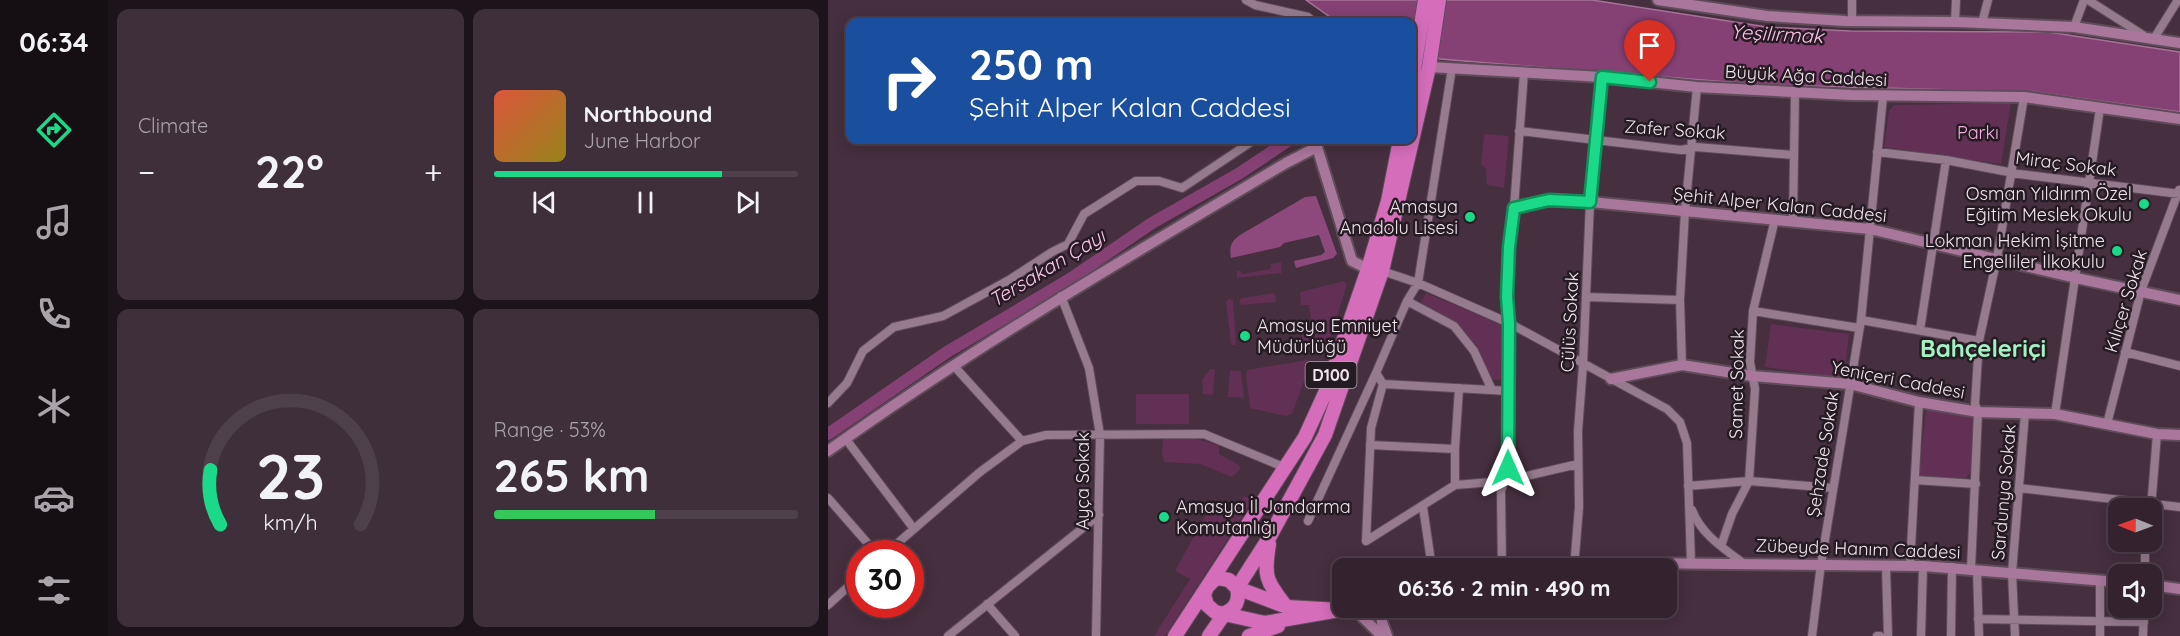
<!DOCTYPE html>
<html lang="en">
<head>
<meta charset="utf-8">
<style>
  :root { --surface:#34232f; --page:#3f2f3b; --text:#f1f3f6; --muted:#a9a4aa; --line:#4e404b; --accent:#1ad988 }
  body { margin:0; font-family:Quicksand,sans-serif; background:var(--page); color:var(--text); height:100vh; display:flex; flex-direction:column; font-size:22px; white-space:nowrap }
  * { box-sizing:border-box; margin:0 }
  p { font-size:20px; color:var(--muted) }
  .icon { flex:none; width:33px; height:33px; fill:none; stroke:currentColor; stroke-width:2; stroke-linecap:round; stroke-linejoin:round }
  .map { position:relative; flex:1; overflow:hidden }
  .side { display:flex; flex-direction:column; gap:9px; padding:9px; background:#1d131a; width:720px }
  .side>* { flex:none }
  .top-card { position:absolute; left:18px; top:18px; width:570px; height:126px; border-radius:12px; box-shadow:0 3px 15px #0003,0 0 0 2px var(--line); background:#1a4fa0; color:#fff; overflow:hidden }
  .needle { width:39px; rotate:271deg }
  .buttons { position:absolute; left:1280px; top:498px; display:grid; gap:12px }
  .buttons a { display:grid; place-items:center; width:54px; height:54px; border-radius:12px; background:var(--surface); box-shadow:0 3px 15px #0003,0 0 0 2px var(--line); font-size:30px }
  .speed { position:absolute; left:18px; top:540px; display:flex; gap:12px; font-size:30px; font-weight:700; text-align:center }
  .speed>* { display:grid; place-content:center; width:78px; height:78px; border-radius:50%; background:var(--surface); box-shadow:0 3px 15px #0003,0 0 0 2px var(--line); line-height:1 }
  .speed .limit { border:9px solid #d22; background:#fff; color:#111 }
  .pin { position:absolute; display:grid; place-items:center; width:51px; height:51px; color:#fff; margin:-62px -26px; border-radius:50% 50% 50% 0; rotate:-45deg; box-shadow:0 0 6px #0007 }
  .pin .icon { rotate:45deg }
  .me { position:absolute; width:66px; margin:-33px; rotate:0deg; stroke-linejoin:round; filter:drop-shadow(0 0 4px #0008) }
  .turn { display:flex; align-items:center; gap:21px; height:126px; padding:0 24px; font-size:27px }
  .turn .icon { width:78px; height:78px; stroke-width:2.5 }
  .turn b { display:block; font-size:42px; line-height:51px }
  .big { font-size:45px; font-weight:700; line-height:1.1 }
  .side .tile { flex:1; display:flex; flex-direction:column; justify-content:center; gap:9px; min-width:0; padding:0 21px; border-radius:12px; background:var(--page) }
  .side .dial { align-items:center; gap:0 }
  .dial svg { height:156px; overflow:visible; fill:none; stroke:var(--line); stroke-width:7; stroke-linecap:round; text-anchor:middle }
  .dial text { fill:var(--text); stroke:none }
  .song { display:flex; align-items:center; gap:18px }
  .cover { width:72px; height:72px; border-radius:9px; background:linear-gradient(135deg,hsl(10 70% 55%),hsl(50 70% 35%)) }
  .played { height:6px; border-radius:3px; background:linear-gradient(90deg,var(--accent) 75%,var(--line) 75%) }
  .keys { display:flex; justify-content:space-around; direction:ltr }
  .heat { display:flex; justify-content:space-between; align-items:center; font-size:33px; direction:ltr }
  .charge { height:9px; border-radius:4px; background:linear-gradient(90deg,#34c759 53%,var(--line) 0) }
  .side .tiles { flex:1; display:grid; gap:9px; grid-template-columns:repeat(2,1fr) }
  .trip { position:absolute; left:504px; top:558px; width:345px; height:60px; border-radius:12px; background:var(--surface); box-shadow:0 3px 15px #0003,0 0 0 2px var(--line); font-weight:700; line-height:60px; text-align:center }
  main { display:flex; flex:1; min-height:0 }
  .tabs { display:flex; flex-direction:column; width:108px; justify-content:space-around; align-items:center; background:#150e13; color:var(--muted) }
  .tabs .icon { width:42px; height:42px }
  .tabs .active { color:var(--accent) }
  .tabs b { font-size:27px; color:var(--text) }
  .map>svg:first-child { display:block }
  .green { fill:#622f55 }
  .forest { fill:#8d497c }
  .water { fill:#854174; stroke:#a67298; stroke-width:1.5 }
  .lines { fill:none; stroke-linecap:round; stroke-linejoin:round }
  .river { stroke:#854174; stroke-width:12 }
  .street-casing { stroke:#5f4c5a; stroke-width:10 }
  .secondary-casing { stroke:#5f4c5a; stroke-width:14 }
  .highway-casing { stroke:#5f4c5a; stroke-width:16 }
  .street { stroke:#967b8e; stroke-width:8 }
  .secondary { stroke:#a9779c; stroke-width:10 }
  .highway { stroke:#d56dbb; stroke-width:14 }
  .route-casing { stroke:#118d58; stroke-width:15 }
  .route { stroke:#1ad988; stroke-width:10 }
  .poi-dot { fill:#1ad988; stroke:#251b22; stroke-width:2 }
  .labels { text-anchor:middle; stroke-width:5; stroke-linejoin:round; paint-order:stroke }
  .shield { fill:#251b22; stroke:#b4a7b0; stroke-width:1.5 }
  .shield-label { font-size:16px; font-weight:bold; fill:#f2e3ed }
  .street-label { font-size:18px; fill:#f2e3ed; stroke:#251b22 }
  .park-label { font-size:18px; fill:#faace5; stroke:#251b22 }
  .poi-label { font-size:18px; fill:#f2e3ed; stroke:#251b22; text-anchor:end }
  .water-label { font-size:20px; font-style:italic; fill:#ffc3ed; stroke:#251b22 }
  .district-label { font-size:24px; font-weight:bold; fill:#a4f2c3; stroke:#251b22 }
</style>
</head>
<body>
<main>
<nav class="tabs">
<b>06:34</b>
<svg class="icon active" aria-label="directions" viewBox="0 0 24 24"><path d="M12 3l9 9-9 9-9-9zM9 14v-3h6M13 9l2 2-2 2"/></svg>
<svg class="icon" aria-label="music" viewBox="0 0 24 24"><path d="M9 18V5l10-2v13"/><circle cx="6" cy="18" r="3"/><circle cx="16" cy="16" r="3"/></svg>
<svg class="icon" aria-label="phone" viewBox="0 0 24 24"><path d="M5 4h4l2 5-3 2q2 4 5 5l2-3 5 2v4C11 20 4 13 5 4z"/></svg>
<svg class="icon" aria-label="climate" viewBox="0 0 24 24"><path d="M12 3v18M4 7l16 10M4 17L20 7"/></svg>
<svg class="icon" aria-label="car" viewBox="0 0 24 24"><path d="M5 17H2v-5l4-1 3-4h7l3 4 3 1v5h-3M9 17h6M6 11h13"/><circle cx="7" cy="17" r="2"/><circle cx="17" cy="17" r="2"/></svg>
<svg class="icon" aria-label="filters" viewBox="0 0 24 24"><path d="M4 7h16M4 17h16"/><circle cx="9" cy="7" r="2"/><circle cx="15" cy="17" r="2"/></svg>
</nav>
<section class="side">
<div class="tiles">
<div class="tile"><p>Climate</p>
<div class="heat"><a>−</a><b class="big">22°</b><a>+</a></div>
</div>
<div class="tile">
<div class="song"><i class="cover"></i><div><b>Northbound</b><p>June Harbor</p></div></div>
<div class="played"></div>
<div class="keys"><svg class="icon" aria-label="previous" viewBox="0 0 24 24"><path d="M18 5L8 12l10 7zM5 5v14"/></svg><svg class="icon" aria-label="pause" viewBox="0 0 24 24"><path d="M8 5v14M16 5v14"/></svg><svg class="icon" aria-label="next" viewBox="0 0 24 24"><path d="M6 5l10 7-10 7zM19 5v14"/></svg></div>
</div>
<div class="tile dial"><svg viewBox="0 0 100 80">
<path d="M14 69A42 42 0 1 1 86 69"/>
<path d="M14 69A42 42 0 0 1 9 41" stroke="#1ad988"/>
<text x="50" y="56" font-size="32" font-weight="700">23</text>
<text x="50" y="72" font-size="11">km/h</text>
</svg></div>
<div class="tile"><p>Range · 53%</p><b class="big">265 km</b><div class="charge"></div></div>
</div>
</section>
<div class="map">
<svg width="1352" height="636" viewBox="0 0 1352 636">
  <rect width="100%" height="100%" fill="#462f3f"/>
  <path class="green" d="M1183 103 1173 164 1056 147 1061 111 1066 105Z
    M656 134 681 136 676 188 659 185 658 169 653 164Z
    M453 262 454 273 409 278V271H413L414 274 442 269 443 264Z
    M516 281 519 285 498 350H478L475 347 473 329 484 327 481 305H473L472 292Z
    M447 293 448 302 414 305 411 302 413 298Z
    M598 293 676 326 675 376 672 380 662 379 650 349 632 326 593 302Z
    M402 298 405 301 408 343 407 345H403L398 302Z
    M943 324 1021 334 1016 378 937 367Z
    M479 360 483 362 464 414 458 416 422 408 418 376 419 370Z
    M382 369H387L385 395 375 394 374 380Z
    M402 370 413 371 416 398 400 397Z
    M308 394H361V424H308Z
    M1098 409 1141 414 1146 419 1143 472 1137 478H1097L1091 474Z
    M358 438 377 441 391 446V454L411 465 412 469 404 477 372 464 336 462 334 453 335 439Z
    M416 496 425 500 337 636H326L362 579 347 571 383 505 405 513Z"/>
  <path class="forest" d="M488 196 509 254 505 258 468 268 466 261 493 255 497 252 491 235 456 243 452 247 403 258C401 246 403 242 412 235L477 197Z"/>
  <path class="water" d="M478 0H764L939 27 1022 31 1220 32 1352 52V112L1205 92 937 85 612 59 584 50V22H517L505 19Z"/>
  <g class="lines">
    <path class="river" d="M0 434 119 352 242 279 324 223 412 173 461 140"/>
    <g class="street-casing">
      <path id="street" d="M418 0 427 5 480 17 486 22
        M1024 0V20
        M1260 0 1315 35
        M1127 22 1128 0
        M1154 23 1160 0
        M1246 27 1256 0
        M1325 40 1350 0
        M691 131 853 150 868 147 965 155
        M1049 152 1118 160 1191 174 1352 194
        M965 221 967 92
        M554 271 590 283 681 323 839 409 852 422 859 443 863 563
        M233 296 261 368 272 435 268 636
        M758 297 852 300
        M579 301 626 326 646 351 664 390
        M925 311 1031 328
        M1033 320 1151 341
        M1092 330 1118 160
        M1297 352 1352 366
        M854 365 852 300 857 211 869 87
        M126 366 194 441
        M555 384 681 391
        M0 403 19 383 35 351 66 327 115 316 181 280 224 252 240 244 256 214 308 181H331L354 188 426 140
        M1227 414 1272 108
        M1279 424 1313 291 1351 190
        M17 438 86 529
        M542 445 627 449
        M1087 480 1148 484
        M627 485V449L631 388
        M860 486 921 481 1005 488
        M1191 488 1352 507
        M0 498 49 554
        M595 507 604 568
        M1320 508 1324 496 1329 434
        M864 510C873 534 895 548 915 563
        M480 521 548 373
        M538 541 543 428 555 384 548 373 579 301 590 283 624 68
        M538 541 627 485 677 481 750 464
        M893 546 904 514 921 481 927 389 922 362 925 311 947 219
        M57 554 152 472 194 441 218 435 376 434 458 468
        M1058 566 1060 636
        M1082 566 1091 402
        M674 568 673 491 680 468 681 323 679 297 681 247 686 208 696 72
        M746 568 751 507 750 431 755 365 762 202 774 77
        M1143 569 1150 412 1147 404 1151 341 1169 258 1196 97
        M1149 570 1151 636
        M1317 574V542
        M159 604 187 636
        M0 605 32 576
        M1150 619 1316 622
        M120 636 271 515
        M984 636 993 564 1033 320 1055 97
        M1049 636H1052
        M1093 636 1095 566
        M1123 636 1124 567
        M1187 636 1184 573 1197 413
        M1272 636V580
        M1315 636 1316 608"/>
    </g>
    <g class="secondary-casing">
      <path id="secondary" d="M830 0 939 16 1017 21 1129 22 1246 27 1352 43
        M601 67 774 77 869 87 1023 95 1196 97 1352 119
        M686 208 721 200 762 202 1042 229 1248 278 1352 300
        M783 379 854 365 924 376 1022 384 1091 402 1150 412 1227 414 1329 434 1352 435
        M0 451C147 346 303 255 458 163L489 147 524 261 540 269
        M769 568 806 563 1095 566 1290 582
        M1323 585 1352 589
        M525 608 554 636
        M552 608 554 622 559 636"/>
    </g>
    <g class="highway-casing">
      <path id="highway" d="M584 82 597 0
        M441 544C436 575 437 580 457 605
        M390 578 401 580 409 588 459 607 511 610 437 623 387 612 379 605 376 595 379 587 385 581Z
        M409 588 441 538 497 435 554 271 601 67 611 0
        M397 613C408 609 412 600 409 588
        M347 636 477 437 498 391 540 269 560 201 572 140
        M381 636 397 613
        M421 636 450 626"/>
    </g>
    <use href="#street" class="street"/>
    <use href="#secondary" class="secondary"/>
    <use href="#highway" class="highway"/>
  </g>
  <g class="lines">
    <g class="route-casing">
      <path id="route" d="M680 468 681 323 679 297 681 247 686 208 721 200 762 202 774 77 822 82"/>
    </g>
    <use href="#route" class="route"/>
  </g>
  <g class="poi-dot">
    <circle cx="1316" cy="204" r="6"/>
    <circle cx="642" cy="217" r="6"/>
    <circle cx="1289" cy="251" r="6"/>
    <circle cx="417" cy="336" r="6"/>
    <circle cx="336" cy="517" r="6"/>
  </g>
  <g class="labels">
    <rect class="shield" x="477.5" y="362" width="51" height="26" rx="4.5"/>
    <g class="shield-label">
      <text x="503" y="381">D100</text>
    </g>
    <g class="street-label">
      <text transform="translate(978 76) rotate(3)" y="6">Büyük Ağa Caddesi</text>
      <text transform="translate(847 130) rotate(4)" y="6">Zafer Sokak</text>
      <text transform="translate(1238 164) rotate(7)" y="6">Miraç Sokak</text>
      <text transform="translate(952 205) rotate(6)" y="6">Şehit Alper Kalan Caddesi</text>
      <text transform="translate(1298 301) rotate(-73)" y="6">Kılıçer Sokak</text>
      <text transform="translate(742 322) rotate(-87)" y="6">Cülüs Sokak</text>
      <text transform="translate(1070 380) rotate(11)" y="6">Yeniçeri Caddesi</text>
      <text transform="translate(909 384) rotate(-89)" y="6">Samet Sokak</text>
      <text transform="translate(995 454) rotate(-81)" y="6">Şehzade Sokak</text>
      <text transform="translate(255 481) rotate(-90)" y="6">Ayça Sokak</text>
      <text transform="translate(1176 492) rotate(-85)" y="6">Sardunya Sokak</text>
      <text transform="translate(1030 549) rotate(2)" y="6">Zübeyde Hanım Caddesi</text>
    </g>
    <g class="park-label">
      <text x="1150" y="139">Parkı</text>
    </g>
    <g class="poi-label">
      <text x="1304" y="200">Osman Yıldırım Özel<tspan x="1304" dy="21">Eğitim Meslek Okulu</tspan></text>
      <text x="630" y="213">Amasya<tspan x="630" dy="21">Anadolu Lisesi</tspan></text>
      <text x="1277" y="247">Lokman Hekim İşitme<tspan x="1277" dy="21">Engelliler İlkokulu</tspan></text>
      <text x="429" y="332" text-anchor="start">Amasya Emniyet<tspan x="429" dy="21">Müdürlüğü</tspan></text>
      <text x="348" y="513" text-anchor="start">Amasya İl Jandarma<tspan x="348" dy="21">Komutanlığı</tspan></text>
    </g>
    <g class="water-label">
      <text transform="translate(949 34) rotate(3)" y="7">Yeşilırmak</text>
      <text transform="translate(219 268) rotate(-31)" y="7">Tersakan Çayı</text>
    </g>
    <g class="district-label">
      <text x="1155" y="357">Bahçeleriçi</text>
    </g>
  </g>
</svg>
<div class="buttons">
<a><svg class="needle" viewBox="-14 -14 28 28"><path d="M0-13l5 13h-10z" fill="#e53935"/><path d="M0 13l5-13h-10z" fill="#a9a4aa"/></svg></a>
<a><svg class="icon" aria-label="sound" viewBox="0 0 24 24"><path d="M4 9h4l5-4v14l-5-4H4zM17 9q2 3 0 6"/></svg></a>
</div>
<div class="speed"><div class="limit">30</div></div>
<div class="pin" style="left:822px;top:82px;background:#d93025"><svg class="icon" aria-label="arrive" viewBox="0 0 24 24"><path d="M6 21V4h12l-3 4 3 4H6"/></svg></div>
<svg class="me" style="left:680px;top:468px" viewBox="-20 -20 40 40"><path d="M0-17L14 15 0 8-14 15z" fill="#1ad988" stroke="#fff" stroke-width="4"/></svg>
<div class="trip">06:36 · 2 min · 490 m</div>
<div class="top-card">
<div class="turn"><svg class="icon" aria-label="right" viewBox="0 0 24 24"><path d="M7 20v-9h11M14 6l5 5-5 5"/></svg><div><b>250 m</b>Şehit Alper Kalan Caddesi</div></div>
</div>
</div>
</main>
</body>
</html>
